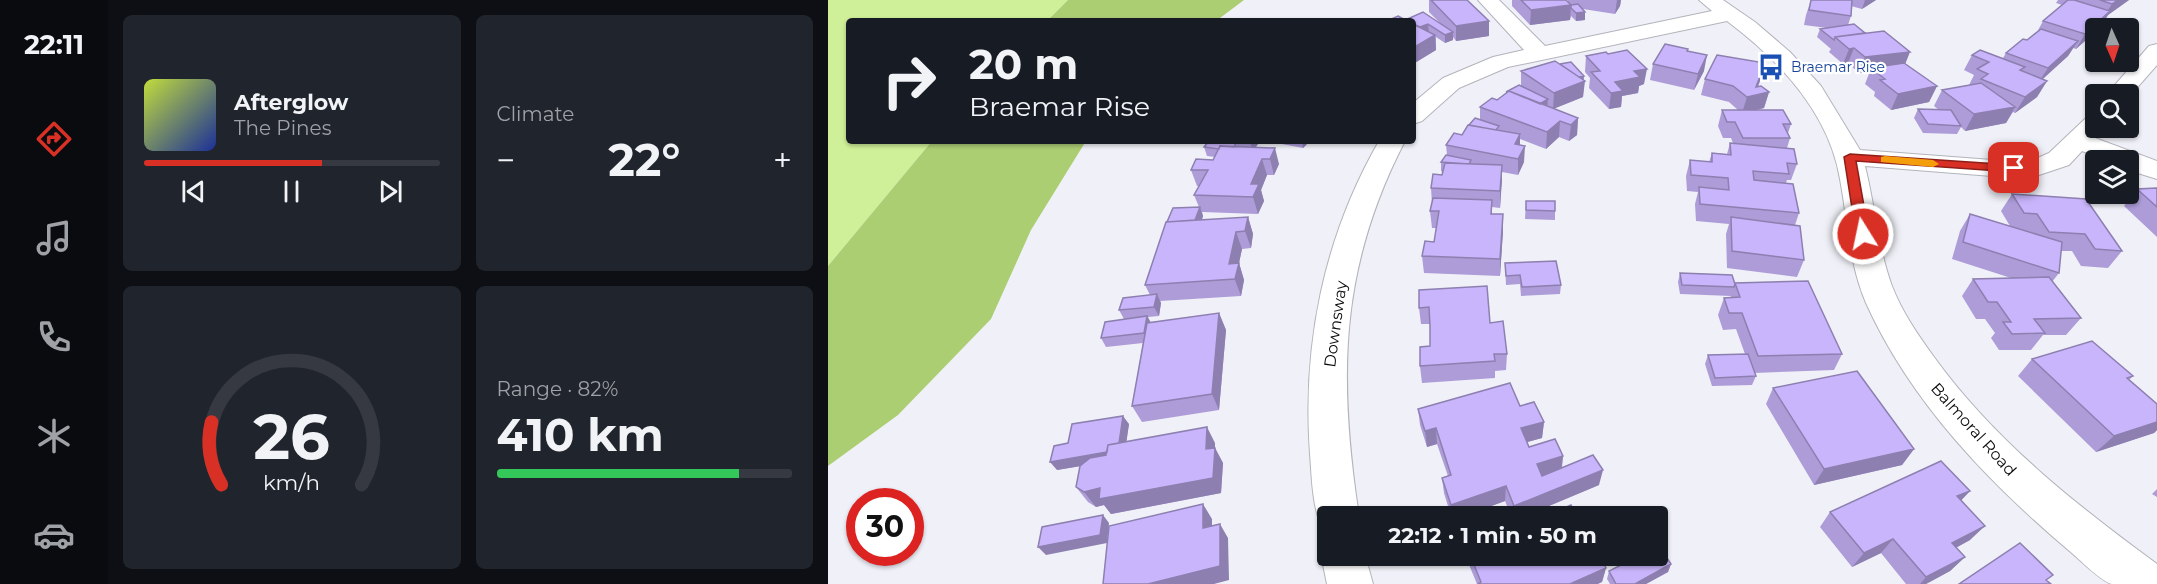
<!DOCTYPE html>
<html lang="en">
<head>
<meta charset="utf-8">
<style>
  :root { --surface:#171b24; --page:#20242c; --text:#f1f3f6; --muted:#9ea1a6; --line:#363941; --accent:#d93025 }
  body { margin:0; font-family:Montserrat,sans-serif; background:var(--page); color:var(--text); height:100vh; display:flex; flex-direction:column; font-size:22px; white-space:nowrap }
  * { box-sizing:border-box; margin:0 }
  p { font-size:20px; color:var(--muted) }
  .icon { flex:none; width:33px; height:33px; fill:none; stroke:currentColor; stroke-width:2; stroke-linecap:round; stroke-linejoin:round }
  .map { position:relative; flex:1; overflow:hidden }
  .drawer { display:flex; flex-direction:column; gap:15px; padding:15px; background:#0d0f14; width:720px }
  .drawer>* { flex:none }
  .top-card { position:absolute; left:18px; top:18px; width:570px; height:126px; border-radius:6px; box-shadow:0 2px 4px #0004; background:#171b24; color:var(--text); overflow:hidden }
  .needle { width:39px; rotate:177deg }
  .controls { position:absolute; left:1257px; top:18px; display:grid; gap:12px }
  .controls a { display:grid; place-items:center; width:54px; height:54px; border-radius:6px; background:var(--surface); box-shadow:0 2px 4px #0004; font-size:30px }
  .speed { position:absolute; left:18px; top:488px; display:flex; gap:12px; font-size:30px; font-weight:700; text-align:center }
  .speed>* { display:grid; place-content:center; width:78px; height:78px; border-radius:50%; background:var(--surface); box-shadow:0 2px 4px #0004; line-height:1 }
  .speed .limit { border:9px solid #d22; background:#fff; color:#111 }
  .pin { position:absolute; display:grid; place-items:center; width:51px; height:51px; color:#fff; margin:-26px; border-radius:12px; box-shadow:0 3px 9px #0006 }
  .me { position:absolute; width:66px; margin:-33px; rotate:350deg; stroke-linejoin:round; filter:drop-shadow(0 0 4px #0008) }
  .turn { display:flex; align-items:center; gap:21px; height:126px; padding:0 24px; font-size:27px }
  .turn .icon { width:78px; height:78px; stroke-width:2.5 }
  .turn b { display:block; font-size:42px; line-height:51px }
  .big { font-size:45px; font-weight:700; line-height:1.1 }
  .drawer .tile { flex:1; display:flex; flex-direction:column; justify-content:center; gap:9px; min-width:0; padding:0 21px; border-radius:9px; background:var(--page) }
  .drawer .dial { align-items:center; gap:0 }
  .dial svg { height:156px; overflow:visible; fill:none; stroke:var(--line); stroke-width:7; stroke-linecap:round; text-anchor:middle }
  .dial text { fill:var(--text); stroke:none }
  .song { display:flex; align-items:center; gap:18px }
  .cover { width:72px; height:72px; border-radius:9px; background:linear-gradient(135deg,hsl(70 70% 55%),hsl(230 70% 35%)) }
  .played { height:6px; border-radius:3px; background:linear-gradient(90deg,var(--accent) 60%,var(--line) 60%) }
  .keys { display:flex; justify-content:space-around; direction:ltr }
  .heat { display:flex; justify-content:space-between; align-items:center; font-size:33px; direction:ltr }
  .charge { height:9px; border-radius:4px; background:linear-gradient(90deg,#34c759 82%,var(--line) 0) }
  .drawer .tiles { flex:1; display:grid; gap:15px; grid-template-columns:repeat(2,1fr) }
  .trip { position:absolute; left:489px; top:506px; width:351px; height:60px; border-radius:6px; background:var(--surface); box-shadow:0 2px 4px #0004; font-weight:700; line-height:60px; text-align:center }
  main { display:flex; flex:1; min-height:0 }
  .tab-bar { display:flex; flex-direction:column; width:108px; justify-content:space-around; align-items:center; background:#090b0e; color:var(--muted) }
  .tab-bar .icon { width:42px; height:42px }
  .tab-bar .on { color:var(--accent) }
  .tab-bar b { font-size:27px; color:var(--text) }
  .map>svg:first-child { display:block }
  .green { fill:#cff098 }
  .forest { fill:#acce73 }
  .lines { fill:none; stroke-linecap:round; stroke-linejoin:round }
  .minor-casing { stroke:#b3b4bb; stroke-width:2 }
  .minor { fill:#fff; fill-rule:evenodd }
  .wall { fill:#ad9cd8 }
  .shaded-wall { fill:#8d7fb0 }
  .building { fill:#c9b5fb; stroke:#8d7fb0; stroke-width:1.5 }
  .route { fill:#d93025; stroke:#8d1f18; stroke-width:1.5 }
  .slow { fill:#f59e0b }
  .labels { text-anchor:middle; stroke-width:4.5; stroke-linejoin:round; paint-order:stroke }
  .far-transit-label { font-size:14px; fill:#164399; stroke:#fff; text-anchor:start }
  .street-label { font-size:16px; fill:#0c0c0e; stroke:#fff }
</style>
</head>
<body>
<main>
<nav class="tab-bar">
<b>22:11</b>
<svg class="icon on" aria-label="directions" viewBox="0 0 24 24"><path d="M12 3l9 9-9 9-9-9zM9 14v-3h6M13 9l2 2-2 2"/></svg>
<svg class="icon" aria-label="music" viewBox="0 0 24 24"><path d="M9 18V5l10-2v13"/><circle cx="6" cy="18" r="3"/><circle cx="16" cy="16" r="3"/></svg>
<svg class="icon" aria-label="phone" viewBox="0 0 24 24"><path d="M5 4h4l2 5-3 2q2 4 5 5l2-3 5 2v4C11 20 4 13 5 4z"/></svg>
<svg class="icon" aria-label="climate" viewBox="0 0 24 24"><path d="M12 3v18M4 7l16 10M4 17L20 7"/></svg>
<svg class="icon" aria-label="car" viewBox="0 0 24 24"><path d="M5 17H2v-5l4-1 3-4h7l3 4 3 1v5h-3M9 17h6M6 11h13"/><circle cx="7" cy="17" r="2"/><circle cx="17" cy="17" r="2"/></svg>
</nav>
<section class="drawer">
<div class="tiles">
<div class="tile">
<div class="song"><i class="cover"></i><div><b>Afterglow</b><p>The Pines</p></div></div>
<div class="played"></div>
<div class="keys"><svg class="icon" aria-label="previous" viewBox="0 0 24 24"><path d="M18 5L8 12l10 7zM5 5v14"/></svg><svg class="icon" aria-label="pause" viewBox="0 0 24 24"><path d="M8 5v14M16 5v14"/></svg><svg class="icon" aria-label="next" viewBox="0 0 24 24"><path d="M6 5l10 7-10 7zM19 5v14"/></svg></div>
</div>
<div class="tile"><p>Climate</p>
<div class="heat"><a>−</a><b class="big">22°</b><a>+</a></div>
</div>
<div class="tile dial"><svg viewBox="0 0 100 80">
<path d="M14 69A42 42 0 1 1 86 69"/>
<path d="M14 69A42 42 0 0 1 9 37" stroke="#d93025"/>
<text x="50" y="56" font-size="32" font-weight="700">26</text>
<text x="50" y="72" font-size="11">km/h</text>
</svg></div>
<div class="tile"><p>Range · 82%</p><b class="big">410 km</b><div class="charge"></div></div>
</div>
</section>
<div class="map">
<svg width="1329" height="584" viewBox="0 0 1329 584">
  <rect width="100%" height="100%" fill="#f0f1f8"/>
  <path class="green" d="M0 0H240L219 21H21V141H104L0 266Z"/>
  <path class="forest" d="M240 0H416L388 21H219Z
    M104 141H258L203 230 163 319 70 415 0 466V266Z"/>
  <g class="lines">
    <g class="minor-casing">
      <path id="minor" d="M650 0H671L717 46 884 11 871 0H895L927 22 962 52 993 86 1032 150 1164 160H1205L1221 153 1259 117 1268 114V128H1277L1267 138 1329 161V179L1300 170V160H1278L1254 151 1241 165 1208 176H1164L1037 166C1047 206 1050 248 1064 286 1074 312 1090 335 1106 357 1166 440 1247 504 1329 564V584C1315 584 1297 584 1284 584 1274 582 1253 561 1245 554 1162 484 1083 403 1038 303 1021 264 1020 221 1012 179 1001 113 951 60 899 21L680 67 631 88 594 121 585 124V103L615 78 665 57 696 50Z
        M1329 44V65L1300 98V94H1279L1321 46Z
        M551 141H577C511 268 510 378 531 516H500V532L495 530C484 507 484 479 482 454 474 344 496 237 551 141Z
        M499 540 500 555H537L545 584H499L493 555Z"/>
    </g>
    <use href="#minor" class="minor"/>
  </g>
  <path class="wall" d="M601 0H639L661 36 628 41 625 37V40L617 43 608 37V50L585 64V21L577 20 612 23 601 12Z
    M684 0H738L740 2V0H793L792 6 787 14 755 9 757 12V20L748 21 743 16 742 20 702 25 684 6Z
    M983 0H1048L1034 9 1023 6V16L1020 25 1077 64 1109 86 1101 102 1063 110 1046 96 1047 92 1037 84 1042 71 1031 73 1020 63 1015 64 1001 52 1003 49 989 37 992 29 999 28 976 25 978 15Z
    M1230 0H1301L1280 15 1273 26 1270 28H1268V31L1248 49 1245 48 1240 56 1215 79 1219 81 1209 97 1187 113 1185 112 1178 123 1137 131 1133 127 1129 134 1095 133 1086 118 1090 109 1111 110 1106 106 1114 90 1141 85 1146 75 1136 70 1144 55 1175 58 1178 53 1199 40 1208 34 1215 21 1234 5 1228 3Z
    M860 51 876 71 866 90 822 80 825 64Z
    M758 56 816 84 811 86 810 93 794 96 793 107 781 109 761 88 762 78 757 72Z
    M732 64 756 76 755 97 725 109 750 118 749 135 741 141 731 137 718 149 692 139V145L696 162 690 175 674 172 672 208 664 207V214L675 231 672 276 596 273 594 256 606 242 608 228H604L602 211 604 204 603 188 614 175 615 172 613 171V162L619 155 618 145 634 135 641 125 652 120V107L669 100 678 93V92L693 86V71Z
    M933 78 930 87 941 92 936 108 929 110 963 124 960 133 962 138 959 148 969 164 963 180H959L958 183 971 213 967 225 976 260 969 277 899 268 898 234 901 224 868 221 867 204 870 192 859 191 858 176 862 160 881 162 884 153 899 154 902 143H905L903 138H895L890 126 894 110H910L901 102 873 95 877 79Z
    M381 141H430V144L428 147 451 164 446 175H439L433 190 436 201 430 214 374 212 375 216 374 220 420 217 425 234 423 248 414 249 411 263 416 280 413 296 332 301 333 303 331 316 320 317 323 323 391 313 398 330 391 410 314 422 304 406 315 343 278 347 273 338 296 319 291 310 322 295 317 285 339 222 371 207 366 195 371 186H369L363 170 385 160 387 157 379 156 376 147Z
    M438 141H482L475 148Z
    M1329 188V237L1296 206 1309 189Z
    M1184 194 1294 251 1280 268 1253 266 1244 251H1233L1231 273 1224 282 1253 318 1238 335H1215L1203 350H1171L1163 338 1167 333 1157 319H1148L1134 296 1145 279 1183 278 1124 259 1132 231 1142 214 1182 226 1173 211Z
    M698 201 727 211V220L697 219Z
    M677 263 733 285 732 294 693 296 692 284 678 285Z
    M852 273 907 284 1014 354 1006 370 926 373 928 376 924 385 884 386 877 364 880 355 917 354 908 329 895 330 890 315 896 298H902L903 296 852 294 850 282Z
    M591 290 662 323 679 354 678 370 667 371V378L594 383 592 366 602 346V324H593L591 308Z
    M1204 359 1305 376 1301 380 1329 404V430L1326 433 1268 452 1190 376Z
    M945 388 1086 449 1074 465 986 485 938 404Z
    M692 406 716 422 714 438 699 442 701 447 735 456 734 468 771 485 697 516H683L677 501 636 516H623L616 493 614 478 620 476 609 444 599 447 592 425 590 409Z
    M301 424 298 442 387 443V448L395 463 393 493 283 514 276 505 268 507 260 502 248 487 252 466 229 470 240 443Z
    M1329 489V497L1324 494Z
    M1142 491 1133 500 1142 540 1128 548 1137 557 1122 571 1098 584H1078L1053 553 1024 567 992 527 1002 512Z
    M637 555H771L778 568 774 582 649 584Z
    M843 564 840 572 818 584H782L779 579 781 571Z"/>
  <path class="shaded-wall" d="M789 0H793L792 6 787 14Z
    M1037 0H1048L1034 9Z
    M1290 0H1301L1280 15 1273 26 1270 28H1268V31L1248 49 1257 34 1276 16 1284 4Z
    M743 5 742 20 702 25 703 10Z
    M757 12V20L748 21V13Z
    M661 21V36L628 41V26Z
    M600 24 601 33 589 28Z
    M625 32V40L617 43V35Z
    M607 35 608 50 585 64V48Z
    M1250 41 1240 56 1210 83 1220 68Z
    M1026 48 1020 63 1015 64 1021 49Z
    M1082 52 1076 67 1043 68 1042 71 1031 73 1037 57Z
    M879 55 876 71 866 90 870 74Z
    M937 63 933 78 926 96 941 92 936 108 914 113 919 97 928 87Z
    M819 69 816 84 811 86 810 93 794 96 793 107 781 109 783 93 787 82 806 71Z
    M756 76 755 81H757L755 97 725 109 726 93 744 78Z
    M1219 81 1209 97 1187 113 1197 97Z
    M1109 86 1101 102 1063 110 1070 94Z
    M720 99 719 108 707 107Z
    M1187 107 1178 123 1137 131 1146 114Z
    M750 118 749 135 741 141 743 125Z
    M732 121 731 137 718 149 719 132Z
    M692 134V151L687 144Z
    M423 141H430V144L425 151 422 142Z
    M474 141H482L475 148Z
    M697 146 696 162 690 175V159Z
    M447 148 451 164 446 175 442 159Z
    M434 159 439 175 433 190 436 201 430 214 425 197 423 184Z
    M674 165V181L672 208V191Z
    M372 207 375 216 369 234 366 225Z
    M675 214V231L672 276V259Z
    M420 217 425 234 423 248 417 231Z
    M408 232 414 249 411 263 416 280 413 296 401 264Z
    M329 294 333 303 331 316 326 307Z
    M391 313 398 330 391 410 384 394Z
    M319 316 324 325 321 342 316 333Z
    M295 416 301 424 296 459 229 470 222 462Z
    M716 422 714 438 692 444 693 428Z
    M1329 422V430L1326 433 1268 452 1286 436Z
    M379 427 387 443V448L395 463 393 493 283 514 276 505 268 507 256 492 272 488 378 449Z
    M608 428 609 444 599 447 597 431Z
    M1086 449 1074 465 986 485 996 469Z
    M735 456 733 472 708 480 709 464Z
    M775 470 771 485 697 516H685L686 506Z
    M678 486 677 501 636 516H624L623 505Z
    M1142 491 1128 506 1129 496Z
    M375 504 384 519V543L375 528Z
    M275 515 281 523 279 543 218 555 210 547Z
    M392 524 400 538 401 580 386 584H320Z
    M1157 526 1142 540 1110 557 1124 543Z
    M1065 539 1053 553 1024 567 1036 553Z
    M1137 557 1122 571 1098 584H1092L1098 577Z
    M843 564 840 572 818 584H807Z
    M778 568 774 582 770 584H742Z"/>
  <path class="building" d="M603 0H639L661 21 628 26Z
    M693 0H738L743 5 703 10Z
    M983 0H1024L1023 16 981 10Z
    M1240 0H1246L1282 11 1257 34 1215 21Z
    M1272 0H1290L1284 4Z
    M750 4 757 12 748 13 743 8V5Z
    M595 12 625 32 617 35 600 24 592 27 585 24V21H579L577 20Z
    M570 16 579 21H559Z
    M585 24 607 35 585 48Z
    M1026 24 1037 33 1007 37 1006 40 992 29Z
    M1213 29 1250 41 1220 68 1178 53 1195 39 1199 40Z
    M1056 31 1082 52 1037 57 1026 48 1021 49 1007 37Z
    M837 44 860 49 859 51 879 55 870 74 825 64Z
    M799 50 819 69 806 71 812 77 787 82 795 91 783 93 763 72 772 71 758 56 778 52 780 54Z
    M1152 50 1197 67 1192 70 1219 81 1197 97 1153 79 1160 74 1149 69 1161 62 1144 55Z
    M889 55 937 63 928 87 933 86 941 92 919 97 905 86 877 79Z
    M727 61 757 81 726 93 693 71Z
    M743 62 756 76 751 77 732 64Z
    M1076 63 1109 86 1070 94 1052 80 1057 79 1043 68Z
    M1153 83 1187 107 1146 114 1114 90Z
    M691 85 720 99 712 104 681 91 678 92Z
    M681 91 750 118 743 125 732 121 719 132 652 107 664 98 669 100Z
    M1090 109 1123 110 1133 126 1100 124Z
    M894 110H955L963 124H955L962 138H915L907 122H899Z
    M647 118 671 126 668 130 641 125Z
    M640 125 692 134 687 144 697 146 690 159 618 145 626 133 634 135Z
    M381 141H423L422 142 409 141 406 147 392 146 391 149 376 147Z
    M902 143 966 149 969 164 959 163 961 174 925 171 926 180 965 184 971 213 872 204 871 187 901 190 900 178 863 175 862 160 884 162V153L903 155Z
    M392 146 447 148 442 159H434L423 184H431L425 197 366 195 380 170H363L368 159 385 160Z
    M618 155 643 160 641 164 613 162Z
    M617 163 674 165 672 191 603 188 605 174 614 175Z
    M1329 188V207L1309 189Z
    M1184 194 1258 199 1294 251 1267 249 1257 234 1221 232 1209 214 1196 213Z
    M605 198 664 200 663 214H675L672 259 594 256 597 241 606 242 611 211H602Z
    M698 201H727V211L698 210Z
    M372 207 367 220 339 222 345 208Z
    M1142 214 1234 242 1231 273 1135 242Z
    M420 217 417 231 408 232 401 264 411 263 407 279 317 285 338 222Z
    M903 217 972 226 976 260 904 251Z
    M728 261 733 285 694 287 692 275 678 276 677 263Z
    M852 273 904 275 907 284 906 287 854 285Z
    M1221 277 1253 318 1206 319 1217 333 1184 334 1175 322H1183L1169 302H1160L1145 279Z
    M980 281 1014 354 930 356 914 313H901L896 298 912 297 907 283Z
    M659 286 662 323 675 321 679 354H666L667 361 592 366V347L602 346V326L601 307 591 308V290Z
    M329 294 326 307 291 310 295 298Z
    M391 313 384 394 304 406 319 323Z
    M319 316 316 333 273 338 277 322Z
    M1264 341 1305 376 1299 378 1329 404V422L1286 436 1204 359Z
    M920 354 928 376 887 378 880 355Z
    M1029 371 1086 449 996 469 945 388Z
    M682 383 692 406 706 402 716 422 693 428 701 447 727 439 735 456 709 464 714 476 765 455 775 470 686 506 678 486 623 505 614 478 623 475 608 428 597 431 590 409Z
    M295 416 291 443 280 445 279 452 222 462 226 446 240 443 244 424Z
    M379 427 378 449 387 448 385 478 271 499 272 488 256 492 248 487 252 466 262 458 278 455 280 445Z
    M1113 461 1142 491 1129 496 1157 526 1124 543 1137 557 1098 577 1065 539 1036 553 1002 512Z
    M375 504V528L392 524V566L320 584H275L281 526Z
    M743 505 749 516H717Z
    M275 515 272 535 210 547 214 527Z
    M1192 543 1225 575 1218 580 1223 584H1131Z
    M831 546 843 564 807 584H788L781 571 813 555H830V547Z
    M642 555H771L778 568 742 584H650L653 582Z"/>
  <path class="route" d="M1022 154 1186 165 1191 168 1186 172 1028 161 1041 234 1035 238 1028 234 1016 157Z"/>
  <path class="slow" d="M1057 156 1105 160 1111 164 1105 167 1053 162V157Z"/>
  <defs>
    <g id="bus-bare" transform="scale(2.07)"><path d="M-5-6H5V4H4V6H2V4H-2V6H-4V4H-5ZM-3.5-4V0h7V-4ZM-3.5 1.2v1.5H-2V1.2ZM2 1.2v1.5H3.5V1.2Z" fill="#1a4fb4" stroke="#fff" stroke-width="2.5" paint-order="stroke"/></g>
  </defs>
  <g fill-rule="evenodd">
    <use href="#bus-bare" x="943" y="67"/>
  </g>
  <g class="labels">
    <g class="far-transit-label">
      <text x="963" y="72">Braemar Rise</text>
    </g>
    <g class="street-label">
      <text transform="translate(507 324) rotate(-82)" y="6">Downsway</text>
      <text transform="translate(1146 429) rotate(48)" y="6">Balmoral Road</text>
    </g>
  </g>
</svg>
<div class="controls">
<a><svg class="needle" viewBox="-14 -14 28 28"><path d="M0-13l5 13h-10z" fill="#e53935"/><path d="M0 13l5-13h-10z" fill="#9ea1a6"/></svg></a>
<a><svg class="icon" aria-label="search" viewBox="0 0 24 24"><circle cx="10" cy="10" r="6"/><path d="M15 15l6 6"/></svg></a>
<a><svg class="icon" aria-label="layers" viewBox="0 0 24 24"><path d="M12 4l9 5-9 5-9-5zM3 14l9 5 9-5"/></svg></a>
</div>
<div class="speed"><div class="limit">30</div></div>
<div class="pin" style="left:1186px;top:168px;background:#d93025"><svg class="icon" aria-label="arrive" viewBox="0 0 24 24"><path d="M6 21V4h12l-3 4 3 4H6"/></svg></div>
<svg class="me" style="left:1035px;top:234px" viewBox="-20 -20 40 40"><circle r="17" fill="#d93025" stroke="#fff" stroke-width="3"/><path d="M0-11L8 9 0 5-8 9z" fill="#fff"/></svg>
<div class="trip">22:12 · 1 min · 50 m</div>
<div class="top-card">
<div class="turn"><svg class="icon" aria-label="right" viewBox="0 0 24 24"><path d="M7 20v-9h11M14 6l5 5-5 5"/></svg><div><b>20 m</b>Braemar Rise</div></div>
</div>
</div>
</main>
</body>
</html>
